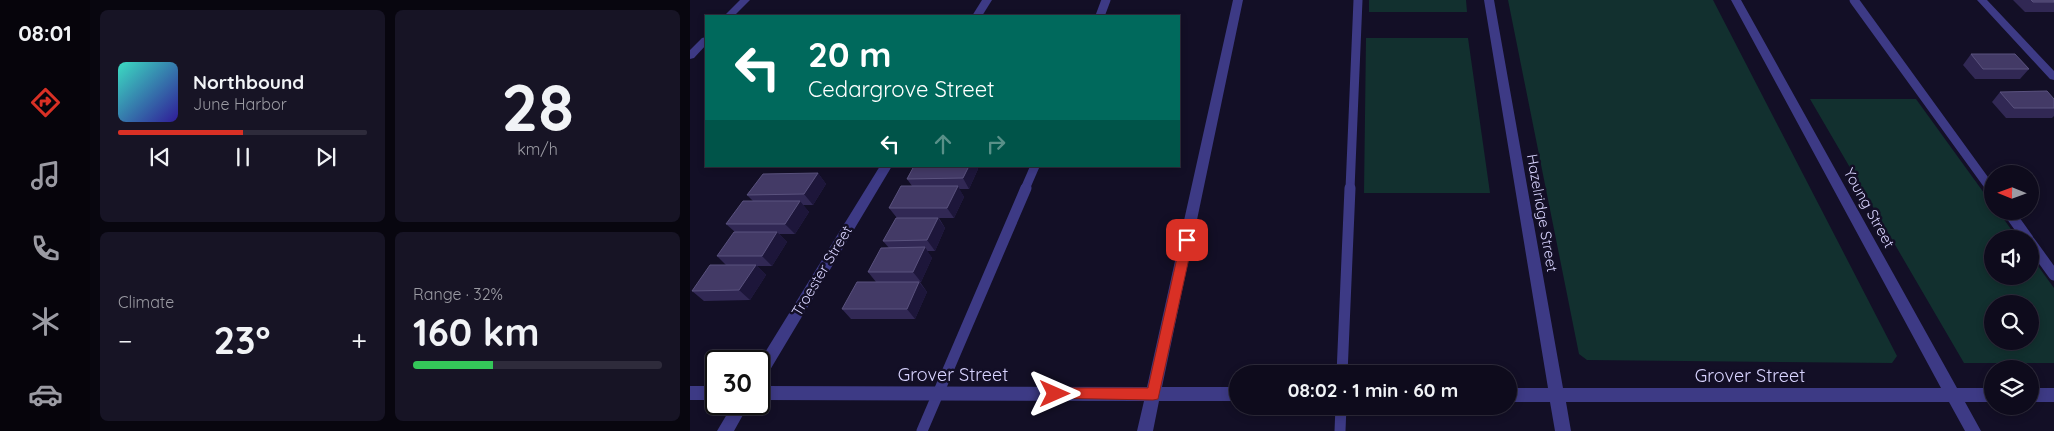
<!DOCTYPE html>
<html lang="en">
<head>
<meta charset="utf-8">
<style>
  :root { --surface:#0e0b1c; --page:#171425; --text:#f1f3f6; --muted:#9b9ba3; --line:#2e2b3b; --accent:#d93025 }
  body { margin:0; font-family:Quicksand,sans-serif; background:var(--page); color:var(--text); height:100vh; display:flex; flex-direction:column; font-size:19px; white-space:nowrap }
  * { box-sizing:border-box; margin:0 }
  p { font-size:16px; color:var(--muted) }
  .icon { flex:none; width:28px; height:28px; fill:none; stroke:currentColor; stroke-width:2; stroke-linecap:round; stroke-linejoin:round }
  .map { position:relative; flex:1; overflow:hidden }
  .details { display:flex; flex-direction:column; gap:10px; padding:10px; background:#08060f; width:600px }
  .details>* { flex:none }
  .guide { position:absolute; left:15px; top:15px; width:475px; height:152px; border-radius:0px; box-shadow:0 2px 8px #0003,0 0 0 1px var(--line); background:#00695c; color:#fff; overflow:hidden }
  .needle { width:32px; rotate:271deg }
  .tools { position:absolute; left:1294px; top:165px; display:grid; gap:10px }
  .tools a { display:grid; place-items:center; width:55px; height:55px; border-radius:50%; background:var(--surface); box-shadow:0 2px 8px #0003,0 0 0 1px var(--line); font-size:25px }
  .speed { position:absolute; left:15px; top:350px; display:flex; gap:10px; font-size:25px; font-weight:700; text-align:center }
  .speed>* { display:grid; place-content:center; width:65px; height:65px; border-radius:50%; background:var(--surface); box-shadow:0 2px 8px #0003,0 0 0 1px var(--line); line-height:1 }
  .speed .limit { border:2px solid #111; border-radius:8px; background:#fff; color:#111 }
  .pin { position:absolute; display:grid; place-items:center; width:42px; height:42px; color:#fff; margin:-21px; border-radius:10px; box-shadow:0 2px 8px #0006 }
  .me { position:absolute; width:55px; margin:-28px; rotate:90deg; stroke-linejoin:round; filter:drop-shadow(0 0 4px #0008) }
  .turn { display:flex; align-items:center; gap:18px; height:105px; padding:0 20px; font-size:22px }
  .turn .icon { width:65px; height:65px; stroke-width:2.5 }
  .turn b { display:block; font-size:35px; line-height:42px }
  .lanes { display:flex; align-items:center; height:48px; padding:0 20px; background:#0003; justify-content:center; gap:25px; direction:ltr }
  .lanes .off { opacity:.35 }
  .big { font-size:38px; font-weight:700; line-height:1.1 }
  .details .widget { flex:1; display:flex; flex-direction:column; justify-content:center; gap:8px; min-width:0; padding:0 18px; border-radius:8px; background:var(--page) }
  .details .dial { align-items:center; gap:0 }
  .dial b { font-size:65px; line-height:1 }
  .song { display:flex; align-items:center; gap:15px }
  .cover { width:60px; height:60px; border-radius:8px; background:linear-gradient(135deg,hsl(170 70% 55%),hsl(250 70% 35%)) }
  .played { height:5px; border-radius:2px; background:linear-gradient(90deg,var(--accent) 50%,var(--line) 50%) }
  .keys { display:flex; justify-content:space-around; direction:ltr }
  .heat { display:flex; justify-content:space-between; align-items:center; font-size:28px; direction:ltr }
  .charge { height:8px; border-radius:4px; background:linear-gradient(90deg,#34c759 32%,var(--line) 0) }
  .details .tiles { flex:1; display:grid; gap:10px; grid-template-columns:repeat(2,1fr) }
  .trip { position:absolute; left:539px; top:365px; width:288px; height:50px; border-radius:25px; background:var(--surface); box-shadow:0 2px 8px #0003,0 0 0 1px var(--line); font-weight:700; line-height:50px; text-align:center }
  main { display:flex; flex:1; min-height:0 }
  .menu { display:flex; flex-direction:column; width:90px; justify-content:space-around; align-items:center; background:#06040b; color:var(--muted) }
  .menu .icon { width:35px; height:35px }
  .menu .current { color:var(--accent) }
  .menu b { font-size:22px; color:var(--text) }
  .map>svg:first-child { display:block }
  .green { fill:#12302f; fill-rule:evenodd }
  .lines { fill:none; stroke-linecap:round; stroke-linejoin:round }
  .service-far1 { stroke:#3d3a85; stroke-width:9 }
  .service { stroke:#3d3a85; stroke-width:11 }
  .minor { fill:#3d3a85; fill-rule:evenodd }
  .tertiary { fill:#3d3a85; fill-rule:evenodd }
  .wall { fill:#312854 }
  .shaded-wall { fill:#1d163a }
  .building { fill:#433a66; stroke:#5a527e }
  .route { fill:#d93025; stroke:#8d1f18 }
  .labels { text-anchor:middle; stroke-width:5; stroke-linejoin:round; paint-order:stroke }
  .street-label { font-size:15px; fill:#d9d4ff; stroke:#130f26 }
  .near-street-label { font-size:18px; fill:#d9d4ff; stroke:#130f26 }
</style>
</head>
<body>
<main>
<nav class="menu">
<b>08:01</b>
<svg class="icon current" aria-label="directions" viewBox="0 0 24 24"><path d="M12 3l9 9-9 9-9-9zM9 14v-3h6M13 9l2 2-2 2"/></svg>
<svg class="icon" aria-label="music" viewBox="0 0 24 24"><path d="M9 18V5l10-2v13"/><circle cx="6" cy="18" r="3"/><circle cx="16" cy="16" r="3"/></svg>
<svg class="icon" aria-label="phone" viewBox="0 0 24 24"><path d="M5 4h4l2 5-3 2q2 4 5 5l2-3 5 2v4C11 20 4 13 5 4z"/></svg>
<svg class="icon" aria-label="climate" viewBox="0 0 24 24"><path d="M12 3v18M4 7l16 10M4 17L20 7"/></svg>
<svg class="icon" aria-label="car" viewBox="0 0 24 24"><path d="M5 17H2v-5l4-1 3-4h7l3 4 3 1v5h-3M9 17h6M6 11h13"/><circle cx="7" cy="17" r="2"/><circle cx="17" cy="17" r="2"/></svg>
</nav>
<section class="details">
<div class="tiles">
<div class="widget">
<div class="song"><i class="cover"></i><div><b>Northbound</b><p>June Harbor</p></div></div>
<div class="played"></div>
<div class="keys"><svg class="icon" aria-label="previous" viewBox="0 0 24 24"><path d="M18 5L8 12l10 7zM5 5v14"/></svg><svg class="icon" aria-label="pause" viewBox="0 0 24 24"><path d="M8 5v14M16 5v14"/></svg><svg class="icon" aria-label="next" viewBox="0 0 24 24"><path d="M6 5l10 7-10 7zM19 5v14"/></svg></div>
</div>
<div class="widget dial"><b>28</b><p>km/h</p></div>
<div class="widget"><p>Climate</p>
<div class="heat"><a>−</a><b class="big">23°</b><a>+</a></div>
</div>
<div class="widget"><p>Range · 32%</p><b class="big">160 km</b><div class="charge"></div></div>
</div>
</section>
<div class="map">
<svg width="1364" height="431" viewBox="0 0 1364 431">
  <rect width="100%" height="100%" fill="#130f26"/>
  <path class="green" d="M679 0H776L777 12H679Z
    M818 0H1023L1207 356 1202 363 897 360 889 354Z
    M676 38H778L800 193H674Z
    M1120 99H1226L1302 204V211H1308L1328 239H1302V276H1340V255L1364 288V363H1274ZM1302 304H1340V341H1302Z"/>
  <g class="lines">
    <path class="service-far1" d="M1164 0 1301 189
      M410 16 416 0
      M335 189 345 166
      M660 189 668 0"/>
    <path class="service" d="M1300 188 1302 190
      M1318 211 1338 239
      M1340 242 1364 275
      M652 374 660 188
      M232 431 336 188
      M650 431 651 406"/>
    <path class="minor" d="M292 0H302L292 16H282Z
      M543 0H553L472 387H548V401H469L463 431H447L454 401 69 400V386L457 387Z
      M794 0H804L873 388H1251L1041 0H1051L1267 388H1302V402H1275L1291 431H1275L1259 402H876L881 431H865L860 402H818V388H858Z
      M1287 0H1297L1364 71V80L1360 79Z
      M190 166H202L74 380 69 382V362Z
      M0 386H26V400H0Z
      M1340 388H1364V402H1340Z
      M43 404H59L44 431H27Z"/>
    <path class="tertiary" d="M50 0H60L44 16H34Z
      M16 37V45L4 58 0 59V50L12 38Z"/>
  </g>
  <path class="wall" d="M1323 0H1364V12H1335Z
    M1281 54 1339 69 1330 79H1285L1273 65Z
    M1310 92 1364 99V116L1362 118H1316L1302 102Z
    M224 166H287L288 169 279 189H269L274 197 264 218H249L255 228 245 251H237L242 258 231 282H230L237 292 225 319H161L152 309 186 282 178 272 199 248 193 241 207 218 199 208 222 186 217 179Z
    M128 173 136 184 123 205H113L119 212 105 234H89L97 242 82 266H67L76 275 60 300 14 301 2 291 36 265 27 256 45 232 36 224 63 201 57 195Z"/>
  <path class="shaded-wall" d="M279 166H287L288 169 279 189 273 178Z
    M128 173 136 184 123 205 114 194Z
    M268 186 274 197 264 218 257 208Z
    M110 201 119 212 105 234 95 224Z
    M248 218 255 228 245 251 237 240Z
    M87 232 97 242 82 266 72 256Z
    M235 247 242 258 231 282 223 272Z
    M66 265 76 275 60 300 49 290Z
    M229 282 237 292 225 319 217 309Z"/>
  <path class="building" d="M1341 0H1364V2H1343Z
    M1281 54H1325L1339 69H1293Z
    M1357 91 1364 99V108H1324L1310 92Z
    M224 166H279L273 178 217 179Z
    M128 173 114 194 57 195 73 174Z
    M211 186H268L257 208H199Z
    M53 201H110L95 224H36Z
    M206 218H248L237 240 193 241Z
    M44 232H87L72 256H27Z
    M235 247 223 272H178L191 248Z
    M20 265H66L49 290 2 291Z
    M167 282H229L217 309H152Z"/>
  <path class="route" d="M497 236 503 240 468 399 463 400 360 398 358 394 360 389 365 388H458L491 240Z"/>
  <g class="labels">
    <g class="street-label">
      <text transform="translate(1179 208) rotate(61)" y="5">Young Street</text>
      <text transform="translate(852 213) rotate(80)" y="5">Hazelridge Street</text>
      <text transform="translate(132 271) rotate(-59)" y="5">Troester Street</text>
    </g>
    <g class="near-street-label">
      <text x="263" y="381">Grover Street</text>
      <text x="1060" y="382">Grover Street</text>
    </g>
  </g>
</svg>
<div class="tools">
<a><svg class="needle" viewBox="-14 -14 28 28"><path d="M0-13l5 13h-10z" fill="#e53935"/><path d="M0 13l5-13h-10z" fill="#9b9ba3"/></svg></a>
<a><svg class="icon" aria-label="sound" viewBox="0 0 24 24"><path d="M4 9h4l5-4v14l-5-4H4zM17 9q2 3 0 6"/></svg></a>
<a><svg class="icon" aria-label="search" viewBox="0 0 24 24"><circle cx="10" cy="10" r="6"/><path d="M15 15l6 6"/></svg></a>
<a><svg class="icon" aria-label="layers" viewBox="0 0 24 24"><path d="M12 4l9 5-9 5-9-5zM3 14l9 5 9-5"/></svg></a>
</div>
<div class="speed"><div class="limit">30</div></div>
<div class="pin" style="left:497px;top:240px;background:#d93025"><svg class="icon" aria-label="arrive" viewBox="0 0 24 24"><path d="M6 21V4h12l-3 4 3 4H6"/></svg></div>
<svg class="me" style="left:365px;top:394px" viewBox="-20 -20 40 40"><path d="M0-17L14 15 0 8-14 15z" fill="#d93025" stroke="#fff" stroke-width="4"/></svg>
<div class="trip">08:02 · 1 min · 60 m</div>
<div class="guide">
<div class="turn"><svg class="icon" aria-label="left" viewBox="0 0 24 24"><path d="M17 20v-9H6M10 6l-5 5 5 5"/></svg><div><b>20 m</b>Cedargrove Street</div></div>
<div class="lanes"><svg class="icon" aria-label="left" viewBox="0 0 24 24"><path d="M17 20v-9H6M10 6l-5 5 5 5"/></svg><svg class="icon off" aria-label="ahead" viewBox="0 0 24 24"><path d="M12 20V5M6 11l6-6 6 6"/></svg><svg class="icon off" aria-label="right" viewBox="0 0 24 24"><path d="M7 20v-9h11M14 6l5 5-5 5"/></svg></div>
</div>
</div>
</main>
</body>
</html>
